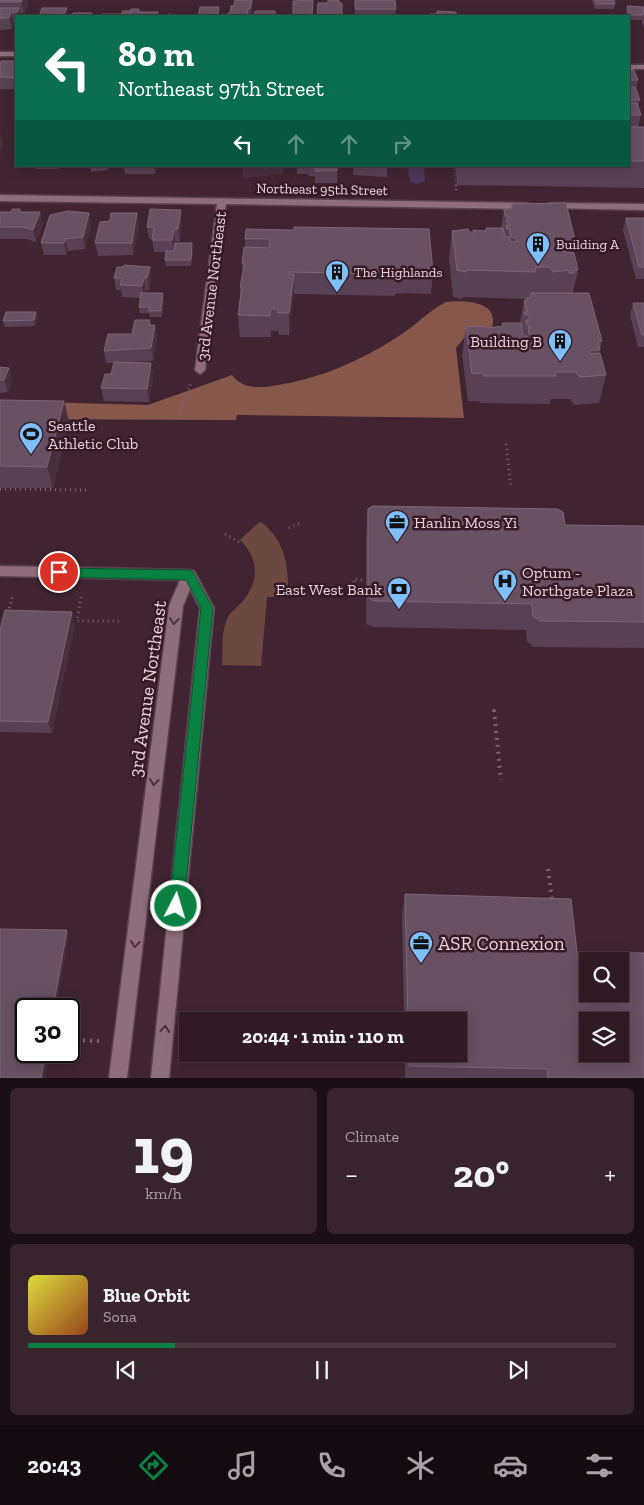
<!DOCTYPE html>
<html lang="en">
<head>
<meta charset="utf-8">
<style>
  :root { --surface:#301b25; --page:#38242d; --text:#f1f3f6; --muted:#a8a1a7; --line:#4b3942; --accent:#0b8043 }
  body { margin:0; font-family:"Zilla Slab",serif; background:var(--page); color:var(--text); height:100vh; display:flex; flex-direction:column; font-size:19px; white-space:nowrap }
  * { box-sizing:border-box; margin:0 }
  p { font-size:16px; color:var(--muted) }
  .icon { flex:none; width:28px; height:28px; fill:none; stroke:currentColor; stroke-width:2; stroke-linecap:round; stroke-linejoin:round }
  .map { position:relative; height:1078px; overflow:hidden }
  .panel { display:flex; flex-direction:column; gap:10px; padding:10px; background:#1a0f14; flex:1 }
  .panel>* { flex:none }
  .guide { position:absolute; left:15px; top:15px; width:615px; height:152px; border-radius:0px; box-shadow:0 2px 12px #0003,0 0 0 1px var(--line); background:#0b6e4f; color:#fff; overflow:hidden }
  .fabs { position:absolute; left:579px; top:952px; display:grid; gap:10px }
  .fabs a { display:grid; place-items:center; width:50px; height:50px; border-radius:0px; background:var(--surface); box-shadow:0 2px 12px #0003,0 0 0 1px var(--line); font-size:25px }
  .speed { position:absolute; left:15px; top:998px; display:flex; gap:10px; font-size:25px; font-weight:700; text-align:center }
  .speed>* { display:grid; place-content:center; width:65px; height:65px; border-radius:50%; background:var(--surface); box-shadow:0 2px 12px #0003,0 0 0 1px var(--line); line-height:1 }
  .speed .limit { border:2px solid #111; border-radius:8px; background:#fff; color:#111 }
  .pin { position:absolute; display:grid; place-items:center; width:42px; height:42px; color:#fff; margin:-21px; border:2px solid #fff; border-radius:50%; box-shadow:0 1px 5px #0007 }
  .me { position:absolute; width:55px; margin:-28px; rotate:5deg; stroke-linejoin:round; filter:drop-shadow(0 0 4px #0008) }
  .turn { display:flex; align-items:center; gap:18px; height:105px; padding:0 20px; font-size:22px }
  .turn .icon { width:65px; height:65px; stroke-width:2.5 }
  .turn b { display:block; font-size:35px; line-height:42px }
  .lanes { display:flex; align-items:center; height:48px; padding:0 20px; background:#0003; justify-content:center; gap:25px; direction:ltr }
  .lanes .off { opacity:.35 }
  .big { font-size:38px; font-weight:800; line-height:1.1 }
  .panel .card { flex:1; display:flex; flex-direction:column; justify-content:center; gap:8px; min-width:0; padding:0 18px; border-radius:8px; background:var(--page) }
  .panel .dial { align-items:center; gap:0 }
  .dial b { font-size:65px; line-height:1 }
  .song { display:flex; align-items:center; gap:15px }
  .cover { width:60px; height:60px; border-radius:8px; background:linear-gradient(135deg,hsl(60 70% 55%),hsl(20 70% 35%)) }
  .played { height:5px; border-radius:2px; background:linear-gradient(90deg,var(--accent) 25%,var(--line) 25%) }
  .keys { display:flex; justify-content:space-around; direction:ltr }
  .heat { display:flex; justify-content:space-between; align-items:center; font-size:28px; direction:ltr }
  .panel .tiles { flex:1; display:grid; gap:10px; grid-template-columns:1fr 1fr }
  .card:last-child { grid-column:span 2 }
  .trip { position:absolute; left:179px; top:1012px; width:288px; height:50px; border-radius:0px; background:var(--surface); box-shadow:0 2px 12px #0003,0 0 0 1px var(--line); font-weight:800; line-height:50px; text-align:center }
  .dock { display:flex; height:80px; justify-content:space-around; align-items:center; background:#130b0f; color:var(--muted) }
  .dock .icon { width:35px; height:35px }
  .dock .active { color:var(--accent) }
  .dock b { font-size:22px; color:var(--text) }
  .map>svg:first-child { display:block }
  .green { fill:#6b4840 }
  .forest { fill:#88574c }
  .water { fill:#4c365b }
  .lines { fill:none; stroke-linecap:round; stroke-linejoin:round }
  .minor-casing { stroke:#58414c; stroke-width:3 }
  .path-far3 { stroke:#7b626e; stroke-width:2; stroke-dasharray:0.5 2.5; stroke-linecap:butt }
  .path-far2 { stroke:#7b626e; stroke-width:2.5; stroke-dasharray:1 3; stroke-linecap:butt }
  .path-far1 { stroke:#7b626e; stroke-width:3; stroke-dasharray:1 4; stroke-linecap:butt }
  .path { stroke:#7b626e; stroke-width:4; stroke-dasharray:2 5; stroke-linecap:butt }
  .minor { fill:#8f6e7b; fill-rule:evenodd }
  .wall { fill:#584154 }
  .shaded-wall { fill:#482f40 }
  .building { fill:#675163; stroke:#7b6576; fill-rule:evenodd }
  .oneway { stroke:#4c303c }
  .route { fill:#0b8043; stroke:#07532c }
  .labels { text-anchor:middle; stroke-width:5; stroke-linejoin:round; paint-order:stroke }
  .far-street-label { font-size:14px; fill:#e7d4dc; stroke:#361b27 }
  .far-poi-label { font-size:14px; fill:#e7d4dc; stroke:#361b27; text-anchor:start }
  .street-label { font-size:16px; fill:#e7d4dc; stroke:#361b27 }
  .poi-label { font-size:16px; fill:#e7d4dc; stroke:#361b27; text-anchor:start }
  .near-street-label { font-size:19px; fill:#e7d4dc; stroke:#361b27 }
  .near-poi-label { font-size:19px; fill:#e7d4dc; stroke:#361b27; text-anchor:start }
</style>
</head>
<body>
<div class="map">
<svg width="644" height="1078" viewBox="0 0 644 1078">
  <rect width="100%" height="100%" fill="#402431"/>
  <path class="green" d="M261 522C286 541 289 568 288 597H267L261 666 222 665C223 651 221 632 227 619 230 612 237 608 242 602 260 582 259 558 240 540L257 524Z"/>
  <path class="forest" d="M446 302C465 300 502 301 491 330L465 337 456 348 464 418 237 415 236 420 0 419V401L148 405 232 375C243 390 262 388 278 385 323 378 364 359 402 334 417 324 430 310 446 302Z"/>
  <path class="water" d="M407 166H424L425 181 417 184 410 182Z"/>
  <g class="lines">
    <g class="minor-casing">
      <path id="minor" d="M0 52H16V56H0Z
        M629 65H644V69H629Z
        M0 195 527 203 532 206 527 209 226 204 205 370 200 374 195 370 217 204 0 201Z
        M552 203 644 204V210L549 208V204Z
        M0 566 189 570 194 571 214 608 169 1078H151L200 608 190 589 183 606 127 1078H109L169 606 180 580 0 576Z"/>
    </g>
    <path class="path-far3" d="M454 166 456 186"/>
    <path class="path-far2" d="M456 185V190
      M177 419 191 383"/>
    <path class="path-far1" d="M506 444 511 488
      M0 489 88 490
      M289 528 300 523
      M225 534 239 542
      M347 590H354V579L366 580
      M81 597 77 621H121
      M8 613 13 595
      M494 709V711"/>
    <path class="path" d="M494 710 501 780
      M548 869 552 901
      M69 1040 99 1041"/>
    <use href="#minor" class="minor"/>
  </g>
  <path class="wall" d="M0 0H27L28 5 24 13H20V16H16V23H14L12 29 0 30Z
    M252 0 253 11 252 16H227L234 6Z
    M355 0 396 9 395 16H355Z
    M592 0H614L615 4 614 9H595Z
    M627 6 644 7V28L642 22V20H629V16H627L626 12Z
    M140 12H158L159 16H101Z
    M16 61V89H0V65Z
    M629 69 638 80 636 89 640 100 638 107 641 115 638 127H629Z
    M629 127H644V188L457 185 455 166H629Z
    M36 166H59L58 169H36Z
    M90 166H109L108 170 91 172Z
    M123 166H157L155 174H125Z
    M297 166H337V183H315V176H309L308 174H297Z
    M353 166H387V177L353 175Z
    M511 204 575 240 573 253 578 270 573 293 602 341 599 353 606 375 599 403 574 405 570 399H551L550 404 480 403 479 401H468L462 355 466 327 488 328 502 326V323H520L524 301H525V299L463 297 462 299 453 297 449 258 452 231 473 232V230L486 231V228H501L504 210 511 209Z
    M20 209 21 212H40L43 224 36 242 27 239H0V212H11Z
    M626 218H644V279H636L623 230Z
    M182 222 180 241H175V243L193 249 191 266H166L165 260 166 252H154L152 239H149L147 227Z
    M91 225 85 249 68 251 66 255H44L41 243Z
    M139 225 133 255 98 256 95 243Z
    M246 229 433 272 431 294 406 293 395 294V296L294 294 289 335H279L278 331H271V337H240L238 315 240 299V287L242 273V263L245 247V239Z
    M150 267 151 279 149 290H146L145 293 164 299 162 317H150L149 313H140L139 307 140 298 122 297 121 290H116L114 278Z
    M633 303H644V347H638L630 315Z
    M36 312 38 318 35 326 5 327 3 321Z
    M150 320 151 325H155L157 338 153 361 124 362 151 363 153 375 149 402 104 401 101 388 111 374 114 363H106L104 351 132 334Z
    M0 367 12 380 8 392 0 393Z
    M0 400 64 401 69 423 53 488H0Z
    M368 509 565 525 644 526V648L533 647 527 641 526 630 373 627 366 624V536Z
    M75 624 52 733 0 732V630Z
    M405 894 577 952 644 1078H405V1054H458V1021H404L402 914Z"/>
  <path class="shaded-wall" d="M22 0H27L28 5 24 13 21 2Z
    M252 0 253 11 252 16H251L250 9Z
    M19 8 20 16H18L17 12Z
    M67 8 69 16H63Z
    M11 12 14 23 12 29 9 18Z
    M0 133 3 145 0 152Z
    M154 166H157L155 174Z
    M242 166H284L283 174 243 178Z
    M181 210 182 222 180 241 178 229Z
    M40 212 43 224 36 242 33 230Z
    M89 213 91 225 85 249 83 237Z
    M137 213 139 225 133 255 132 243Z
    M174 229 175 241 174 252 172 240Z
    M65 239 68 251 66 255 64 243Z
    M575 240 573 249 572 241Z
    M192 243 193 249 191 266V260Z
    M150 267 151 279 149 290 147 278Z
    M294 274V296L289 335V313Z
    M144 278 146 290 144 298 142 286Z
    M163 293 164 299 162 317 161 311Z
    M36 312 38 318 35 326 34 320Z
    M155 325 157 338 153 361 151 348Z
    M151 363 153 375 149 402 147 389Z
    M9 368 12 380 8 392 4 380Z
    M64 401 69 423 53 488 47 467Z
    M72 612 75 624 52 733 48 722Z
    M67 930 69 935 56 1009H53Z
    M46 1051H49L45 1078H41Z"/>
  <path class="building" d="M0 0H22L21 2H0Z
    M235 0H252L250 9H247L248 16H227L228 13H230L231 6H234Z
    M313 0 312 16H293V1Z
    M328 0H339V3H342V16H317L318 3H328Z
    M355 0H395L396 9H355Z
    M595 0H614L615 4H596Z
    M627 6 644 7 643 15H630Z
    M200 7H219L218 16H198Z
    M0 8H19L17 12H11L9 18H0Z
    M42 8H67L63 16H39Z
    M131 9H139V12H158L157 16H130Z
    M122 11H131L130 14H122Z
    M255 11H275V16H278H254Z
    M437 11 456 12V16H431L430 14H437Z
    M73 13H92L91 16H71Z
    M102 14H122L121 16H101Z
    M168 14 176 15V16H167Z
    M1 61H16V78L0 77V65Z
    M629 69 634 70 638 80H629Z
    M629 87H635L640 100H629Z
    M629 103H637L641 115H629Z
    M629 127H644V161H629Z
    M315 166H337V171H315Z
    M566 203 575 240 572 241 574 249H563L564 252 574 253 578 270H574V273H569V270L553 272 550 267H536L535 272 466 270V272L457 270 452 231 468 229 469 232H474L473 230 486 231V228H503L505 237H509L510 242H517L516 238 510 237V229H507L506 225 510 226 509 222H506L508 216H505L504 210 512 208 511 204Z
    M12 209H20L19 212H40L33 230 24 227H0V212H11Z
    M150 209 181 210 178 229H174L172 240H152L154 227H147Z
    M68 211 89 213 83 237 65 239 64 243H41L50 215Z
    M111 213H137L132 243H95L100 222 110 221Z
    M626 218H644V267H639Z
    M294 227 429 229 433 272H396V274L289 272V274H294L289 313H278V309H270V316L238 315 242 287H240L245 263H242L244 247 269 248 270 239H245L246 229 294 230Z
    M175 243H192L191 260H165L166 251H174Z
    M124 265 150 267 147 278H144L142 286 120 285 122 278H114L117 267H123Z
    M141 293H163L161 311H149L150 307H139Z
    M531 293H589L602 341H598L600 350H590V354L600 353 606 375 580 377 576 372H555L556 376H484L483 373 472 374 466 327 484 326 488 328 503 326 502 323H521L523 336H527L528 343H539L538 335 529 334 528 327H531L527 325 526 320H530L529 315H525L524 312H527L524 301H526V298H531Z
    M633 303H644V335H642Z
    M6 312H36L34 320 3 321Z
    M135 320H150L149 325H155L151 348 104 351 108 334H132Z
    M114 362 151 363 147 389 101 388 105 374H111Z
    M0 367 9 368 4 380H0Z
    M0 400 64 401 47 467 0 466Z
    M372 506 557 509 563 512 565 525 644 526V622L540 621 533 616 532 604 374 601 368 598V509Z
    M5 610 72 612 48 722 0 721V630Z
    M405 894 571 899 577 952 644 953V1078H548L547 1069 409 1066 408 1054H458V1021H408ZM588 961H620V994H588ZM588 1021H620V1054H588Z
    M0 929 67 930 53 1009H26V1051H46L41 1078H0Z"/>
  <defs><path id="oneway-chevron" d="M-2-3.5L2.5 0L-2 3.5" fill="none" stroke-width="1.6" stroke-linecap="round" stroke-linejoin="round" transform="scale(1.25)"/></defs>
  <g class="oneway">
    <use href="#oneway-chevron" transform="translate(174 621) rotate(97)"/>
    <use href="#oneway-chevron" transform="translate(154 782) rotate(97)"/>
    <use href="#oneway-chevron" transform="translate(135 944) rotate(97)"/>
    <use href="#oneway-chevron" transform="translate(165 1029) rotate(-85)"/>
  </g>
  <path class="route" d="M59 568 189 570 193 572 213 608 184 906 182 911 176 913 171 911 169 906 201 608 186 580 59 577 53 572Z"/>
  <defs>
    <g id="building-pin" transform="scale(1.25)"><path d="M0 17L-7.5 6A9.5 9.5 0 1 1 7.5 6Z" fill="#7ebef9" stroke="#361b27"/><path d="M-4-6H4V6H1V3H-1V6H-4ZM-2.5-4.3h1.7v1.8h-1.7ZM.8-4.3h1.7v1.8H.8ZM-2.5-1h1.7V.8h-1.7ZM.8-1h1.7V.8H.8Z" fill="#111"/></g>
    <g id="stadium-pin" transform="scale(1.25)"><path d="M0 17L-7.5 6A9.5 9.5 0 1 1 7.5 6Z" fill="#7ebef9" stroke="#361b27"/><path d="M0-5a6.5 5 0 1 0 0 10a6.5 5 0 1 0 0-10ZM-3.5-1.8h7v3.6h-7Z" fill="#111"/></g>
    <g id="office-pin" transform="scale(1.25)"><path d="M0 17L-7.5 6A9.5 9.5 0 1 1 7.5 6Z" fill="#7ebef9" stroke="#361b27"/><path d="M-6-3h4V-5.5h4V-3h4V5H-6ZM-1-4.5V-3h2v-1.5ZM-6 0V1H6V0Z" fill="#111"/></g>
    <g id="hospital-pin" transform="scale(1.25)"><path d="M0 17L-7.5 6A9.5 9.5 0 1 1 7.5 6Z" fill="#7ebef9" stroke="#361b27"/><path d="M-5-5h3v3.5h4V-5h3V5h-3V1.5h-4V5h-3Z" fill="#111"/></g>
    <g id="bank-pin" transform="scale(1.25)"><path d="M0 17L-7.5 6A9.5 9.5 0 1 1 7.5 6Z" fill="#7ebef9" stroke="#361b27"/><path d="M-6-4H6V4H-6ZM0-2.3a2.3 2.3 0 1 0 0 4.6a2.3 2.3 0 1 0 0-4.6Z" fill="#111"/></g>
  </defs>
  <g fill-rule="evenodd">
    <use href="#building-pin" x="538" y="244"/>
    <use href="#building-pin" x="337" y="272"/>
    <use href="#building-pin" x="560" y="341"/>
    <use href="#stadium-pin" x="31" y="434"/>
    <use href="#office-pin" x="397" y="522"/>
    <use href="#hospital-pin" x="505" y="581"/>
    <use href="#bank-pin" x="399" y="589"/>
    <use href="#office-pin" x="421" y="943"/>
  </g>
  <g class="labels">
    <g class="far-street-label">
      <text transform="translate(322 189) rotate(1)" y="5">Northeast 95th Street</text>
    </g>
    <g class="far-poi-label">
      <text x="556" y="249">Building A</text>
      <text x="354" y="277">The Highlands</text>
    </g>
    <g class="street-label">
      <text transform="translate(211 286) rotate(-83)" y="6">3rd Avenue Northeast</text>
    </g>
    <g class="poi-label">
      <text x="542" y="347" text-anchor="end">Building B</text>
      <text x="48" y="431">Seattle<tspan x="48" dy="18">Athletic Club</tspan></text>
      <text x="414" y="528">Hanlin Moss Yi</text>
      <text x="522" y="578">Optum -<tspan x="522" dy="18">Northgate Plaza</tspan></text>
      <text x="382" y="595" text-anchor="end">East West Bank</text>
    </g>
    <g class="near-street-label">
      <text transform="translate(147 689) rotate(-82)" y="7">3rd Avenue Northeast</text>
    </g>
    <g class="near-poi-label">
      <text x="438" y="950">ASR Connexion</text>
    </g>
  </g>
</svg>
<div class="fabs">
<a><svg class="icon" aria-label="search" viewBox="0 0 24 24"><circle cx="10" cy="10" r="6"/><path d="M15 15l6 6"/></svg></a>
<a><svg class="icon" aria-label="layers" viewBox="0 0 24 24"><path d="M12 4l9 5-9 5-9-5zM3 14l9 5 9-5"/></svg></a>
</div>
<div class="speed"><div class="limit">30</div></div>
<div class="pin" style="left:59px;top:572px;background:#d93025"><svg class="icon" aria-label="arrive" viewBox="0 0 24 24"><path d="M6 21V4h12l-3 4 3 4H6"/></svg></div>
<svg class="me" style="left:176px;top:906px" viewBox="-20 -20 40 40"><circle r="17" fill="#0b8043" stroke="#fff" stroke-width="3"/><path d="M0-11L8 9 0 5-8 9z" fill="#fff"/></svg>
<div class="trip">20:44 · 1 min · 110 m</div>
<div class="guide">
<div class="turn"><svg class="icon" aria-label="left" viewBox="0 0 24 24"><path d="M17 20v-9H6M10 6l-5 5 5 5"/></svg><div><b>80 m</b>Northeast 97th Street</div></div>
<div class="lanes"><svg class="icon" aria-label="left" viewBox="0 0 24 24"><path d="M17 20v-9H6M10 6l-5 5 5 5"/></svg><svg class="icon off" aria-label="ahead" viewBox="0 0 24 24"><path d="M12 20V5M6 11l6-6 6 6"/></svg><svg class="icon off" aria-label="ahead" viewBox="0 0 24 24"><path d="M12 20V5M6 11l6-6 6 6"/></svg><svg class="icon off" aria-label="right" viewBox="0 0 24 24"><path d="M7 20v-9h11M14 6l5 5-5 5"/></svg></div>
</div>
</div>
<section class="panel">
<div class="tiles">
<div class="card dial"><b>19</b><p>km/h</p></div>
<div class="card"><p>Climate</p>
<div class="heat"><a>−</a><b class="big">20°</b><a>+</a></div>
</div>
<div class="card">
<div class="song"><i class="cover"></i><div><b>Blue Orbit</b><p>Sona</p></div></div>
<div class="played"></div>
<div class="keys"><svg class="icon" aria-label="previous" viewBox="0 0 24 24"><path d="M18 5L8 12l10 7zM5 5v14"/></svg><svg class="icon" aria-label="pause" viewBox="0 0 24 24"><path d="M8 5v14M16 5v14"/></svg><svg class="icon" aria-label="next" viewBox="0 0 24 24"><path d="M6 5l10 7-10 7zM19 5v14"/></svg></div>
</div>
</div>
</section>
<nav class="dock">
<b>20:43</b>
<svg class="icon active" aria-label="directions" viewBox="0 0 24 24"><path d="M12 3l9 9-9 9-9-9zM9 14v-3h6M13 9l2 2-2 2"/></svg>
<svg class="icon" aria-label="music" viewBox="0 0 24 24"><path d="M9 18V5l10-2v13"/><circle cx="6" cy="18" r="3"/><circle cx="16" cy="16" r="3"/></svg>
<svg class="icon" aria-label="phone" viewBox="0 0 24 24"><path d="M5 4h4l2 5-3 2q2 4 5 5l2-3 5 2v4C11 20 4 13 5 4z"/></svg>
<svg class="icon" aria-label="climate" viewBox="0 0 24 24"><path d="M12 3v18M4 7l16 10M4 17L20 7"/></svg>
<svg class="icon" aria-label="car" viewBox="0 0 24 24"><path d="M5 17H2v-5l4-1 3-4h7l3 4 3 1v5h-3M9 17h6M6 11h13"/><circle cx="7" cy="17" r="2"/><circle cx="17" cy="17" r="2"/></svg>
<svg class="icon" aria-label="filters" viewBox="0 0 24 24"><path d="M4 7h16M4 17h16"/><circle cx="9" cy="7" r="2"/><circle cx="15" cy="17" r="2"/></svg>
</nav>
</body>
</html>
